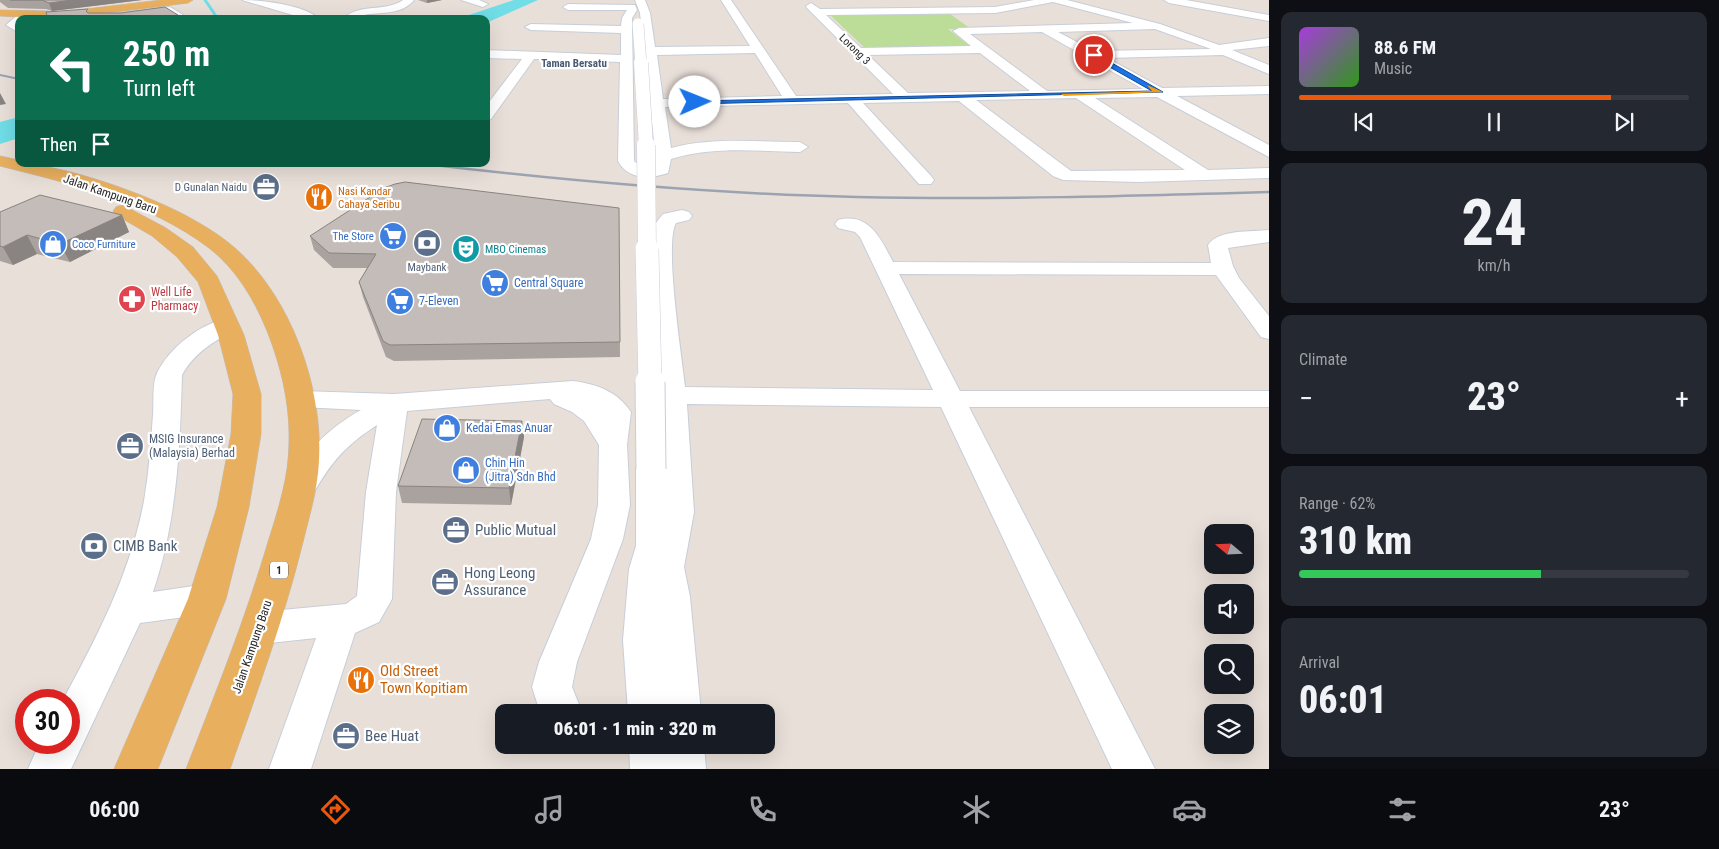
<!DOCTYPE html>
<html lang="en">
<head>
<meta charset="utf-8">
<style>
  :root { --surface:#171b24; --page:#242831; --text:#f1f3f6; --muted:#9ea1a6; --line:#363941; --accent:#ea580c }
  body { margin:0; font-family:"Roboto Condensed",sans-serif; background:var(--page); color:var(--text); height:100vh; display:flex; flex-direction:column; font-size:19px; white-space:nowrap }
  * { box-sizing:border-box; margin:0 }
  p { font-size:16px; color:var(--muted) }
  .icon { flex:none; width:28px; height:28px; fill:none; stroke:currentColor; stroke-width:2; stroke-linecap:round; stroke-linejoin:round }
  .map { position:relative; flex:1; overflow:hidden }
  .details { display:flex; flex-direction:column; gap:12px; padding:12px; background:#0d0f14; width:450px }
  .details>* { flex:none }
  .hud { position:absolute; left:15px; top:15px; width:475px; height:152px; border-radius:10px; box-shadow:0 5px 20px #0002; background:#0b6e4f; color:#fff; overflow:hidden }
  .needle { width:32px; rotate:289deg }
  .controls { position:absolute; left:1204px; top:524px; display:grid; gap:10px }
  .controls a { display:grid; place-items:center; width:50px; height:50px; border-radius:10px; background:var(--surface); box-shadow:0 5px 20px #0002; font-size:25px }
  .speed { position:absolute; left:15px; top:689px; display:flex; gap:10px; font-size:25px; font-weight:700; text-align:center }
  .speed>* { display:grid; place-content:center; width:65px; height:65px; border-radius:50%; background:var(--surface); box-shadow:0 5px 20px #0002; line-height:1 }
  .speed .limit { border:8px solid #d22; background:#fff; color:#111 }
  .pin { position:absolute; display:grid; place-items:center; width:42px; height:42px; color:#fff; margin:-21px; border:2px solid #fff; border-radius:50%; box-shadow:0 1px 5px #0007 }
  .me { position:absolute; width:55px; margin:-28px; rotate:89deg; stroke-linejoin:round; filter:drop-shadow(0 0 4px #0008) }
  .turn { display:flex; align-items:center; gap:18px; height:105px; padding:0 25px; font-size:22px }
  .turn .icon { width:65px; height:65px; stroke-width:2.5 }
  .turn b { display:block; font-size:35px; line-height:42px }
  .then { display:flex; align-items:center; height:48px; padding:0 25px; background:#0003; gap:10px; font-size:19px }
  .big { font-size:38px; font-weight:800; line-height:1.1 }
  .details .widget { flex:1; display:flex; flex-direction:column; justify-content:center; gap:8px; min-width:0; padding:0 18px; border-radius:10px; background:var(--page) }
  .details .dial { align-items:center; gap:0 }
  .dial b { font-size:65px; line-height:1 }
  .song { display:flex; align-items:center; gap:15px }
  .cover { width:60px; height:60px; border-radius:8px; background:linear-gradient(135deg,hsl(280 70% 55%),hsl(110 70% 35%)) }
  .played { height:5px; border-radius:2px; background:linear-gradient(90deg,var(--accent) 80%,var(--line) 80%) }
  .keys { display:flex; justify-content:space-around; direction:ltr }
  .heat { display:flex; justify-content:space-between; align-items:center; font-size:28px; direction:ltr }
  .charge { height:8px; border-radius:4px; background:linear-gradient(90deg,#34c759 62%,var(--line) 0) }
  .trip { position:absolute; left:495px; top:704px; width:280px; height:50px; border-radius:10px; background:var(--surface); box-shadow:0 5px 20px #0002; font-weight:800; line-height:50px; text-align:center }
  .menu { display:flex; height:80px; justify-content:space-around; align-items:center; background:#090b0e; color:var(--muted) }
  .menu .icon { width:35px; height:35px }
  .menu .current { color:var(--accent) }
  .menu b { font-size:22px; color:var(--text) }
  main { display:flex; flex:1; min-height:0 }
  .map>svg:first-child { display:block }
  .green { fill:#bcdd97 }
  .water { fill:#70dde7 }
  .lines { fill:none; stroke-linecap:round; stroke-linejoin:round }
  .stream { stroke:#70dde7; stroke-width:3 }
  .minor-casing { stroke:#c7ced8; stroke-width:2 }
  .major-casing { stroke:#bebebe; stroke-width:1 }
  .minor { fill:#fff; fill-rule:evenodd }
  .major { fill:#e8af5f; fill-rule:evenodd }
  .rail-far1 { stroke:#9ca3b0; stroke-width:2 }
  .rail { stroke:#9ca3b0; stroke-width:2.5 }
  .minor-bridge-far4-casing { stroke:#c7ced8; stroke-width:12; stroke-linecap:butt }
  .minor-bridge-far3-casing { stroke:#c7ced8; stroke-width:15; stroke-linecap:butt }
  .minor-bridge-far2-casing { stroke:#c7ced8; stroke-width:19; stroke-linecap:butt }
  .minor-bridge-far1-casing { stroke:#c7ced8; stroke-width:24; stroke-linecap:butt }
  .minor-bridge-casing { stroke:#c7ced8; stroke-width:31; stroke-linecap:butt }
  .minor-bridge-far4 { stroke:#fff; stroke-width:11 }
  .minor-bridge-far3 { stroke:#fff; stroke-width:14 }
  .minor-bridge-far2 { stroke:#fff; stroke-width:18 }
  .minor-bridge-far1 { stroke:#fff; stroke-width:23 }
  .minor-bridge { stroke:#fff; stroke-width:29 }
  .wall { fill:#a9a29e }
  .shaded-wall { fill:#898481 }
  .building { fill:#c4bcb8; stroke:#898481 }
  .route { fill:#1a73e8; stroke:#114b97 }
  .slow { fill:#f59e0b }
  .labels { text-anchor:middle; stroke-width:4.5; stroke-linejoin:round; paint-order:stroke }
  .far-street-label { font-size:11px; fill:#272727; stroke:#fff }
  .far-neighbourhood-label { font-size:11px; font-weight:bold; fill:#4a5974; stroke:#fff }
  .far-service-label { font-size:11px; fill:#4e5e75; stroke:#fff; text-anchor:end }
  .far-food-label { font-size:11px; fill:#c56008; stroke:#fff; text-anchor:start }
  .far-shop-label { font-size:11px; fill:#366cbe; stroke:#fff; text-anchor:end }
  .far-culture-label { font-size:11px; fill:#0d838f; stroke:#fff; text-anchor:start }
  .shield { fill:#fff; stroke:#686868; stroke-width:1 }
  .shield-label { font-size:11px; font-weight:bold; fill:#272727 }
  .street-label { font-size:12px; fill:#272727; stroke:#fff }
  .shop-label { font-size:12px; fill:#366cbe; stroke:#fff; text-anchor:start }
  .health-label { font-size:12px; fill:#be3a42; stroke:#fff; text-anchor:start }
  .service-label { font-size:12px; fill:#4e5e75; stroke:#fff; text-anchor:start }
  .near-service-label { font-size:15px; fill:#4e5e75; stroke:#fff; text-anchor:start }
  .near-food-label { font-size:15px; fill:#c56008; stroke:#fff; text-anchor:start }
</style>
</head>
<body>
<main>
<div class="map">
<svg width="1269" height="769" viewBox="0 0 1269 769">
  <rect width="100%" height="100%" fill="#e9dfd9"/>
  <path class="green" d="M946 11 971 29H948L971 47 866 49 828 13Z"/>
  <path class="water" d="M514 0H538L486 23V19H457Z
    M19 117V138L0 144V122Z"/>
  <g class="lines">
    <path class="stream" d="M205 0 218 19"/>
    <g class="minor-casing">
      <path id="minor" d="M242 0C261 0 306 5 319 19H306Z
        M403 0H414C402 14 387 12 370 14 360 15 353 19 343 19 360 2 385 13 403 0Z
        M461 0H479L488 4 483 7Z
        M635 0H645L650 13 655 47 750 46 721 0H731L796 96 893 94 807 8 806 6 811 3 820 9 995 7 1034 0H1067L1160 24 1219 45 1269 38V46L1232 50 1269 65V74L1223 55 1107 58 1162 88 1269 86V94L1177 96 1269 145V157L1157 97 1095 98 1208 170 1269 168V178L1139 182 1063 180 1053 176 959 101 863 103 931 176 934 180 931 184H919L848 103 665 107 671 148C713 137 757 142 800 142L808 147 800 152C758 151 712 146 671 159L668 173C650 179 628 180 618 161L620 62 534 59 491 119 486 120V106L522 59 486 58V50L621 55V33L531 30 525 27 531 24 621 26 622 18 627 10H568L563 7 568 4 635 5 637 10 632 18 634 161 642 167 654 166 655 150 640 13ZM1053 2 1133 23 959 28 953 31 971 46 861 48 826 15 995 13ZM1155 29 1211 49 1094 51 1058 32ZM1042 32 1143 89 1047 91 970 34ZM755 53 782 96 663 99 657 55ZM980 53 1030 91 908 93 868 55ZM1076 98 1185 170 1071 171 976 100Z
        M1164 0H1186L1269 15V21L1169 3Z
        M170 7 190 19H177L168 13 124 19H91L96 16Z
        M21 12 26 15 23 19H19V33L6 25Z
        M682 210 689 212 692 216 689 220 676 223C664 244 682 357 685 387L933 390 860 237 855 232 838 228 835 224 838 220C869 212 881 239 893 262L1211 263 1208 245C1219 229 1251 232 1269 230V242L1228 248 1233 266 1239 278 1269 316V339L1261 337 1216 275 899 274 960 391H1269V407H969L1155 769H1112L941 407 687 404 694 512 684 567 690 597 701 712H628L623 640 629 569 636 546V469L640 462 651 459 661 461 660 395 652 299V239L655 224 663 214Z
        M227 318 235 320 239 325 235 330C214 341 194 353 182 375 180 449 177 521 153 592L207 584 220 589 225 599 220 609 207 614 140 623 71 769H28L40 742H69V700H63C98 635 130 574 144 501 149 472 151 443 153 414 154 402 152 383 157 373 170 347 199 325 227 318Z
        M573 381C596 384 617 391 631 412L627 445 630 505 623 539 577 662 572 687 582 712H540L532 687 539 662 591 539 598 505 599 445 584 421 572 412 554 404 550 399 407 411 396 492 392 599 379 622 355 633 311 769H269L316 638 260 644 247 639 242 628 247 617 260 612 346 604 357 596 366 492 377 425C346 445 331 462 313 494L302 497 291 494 287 486C305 452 327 429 361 410L301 407 292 405 288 399 292 393 301 391 394 394Z
        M629 745H704L706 769H630Z"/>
    </g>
    <g class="major-casing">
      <path id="major" d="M161 0H193L188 3 58 19 0 16V10L47 11 52 13Z
        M0 156 19 160V164C62 164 142 193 181 213 200 223 219 234 235 248 291 297 323 387 319 460 318 489 309 517 302 546 283 622 256 695 230 769H186C215 694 245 620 268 542 278 510 289 477 289 442 290 404 281 366 267 331 254 299 236 269 209 248 148 202 72 184 0 166Z
        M123 205 166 228 193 247 217 276 244 335 261 394V434L249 507 226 599 158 769H114L188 599 217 507 231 434 233 394 218 335 198 282 177 257 152 236 116 215 113 211 116 207Z"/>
    </g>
    <use href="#minor" class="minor"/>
    <use href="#major" class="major"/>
    <path class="rail-far1" d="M0 75 19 79"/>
    <path class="rail" d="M425 164C568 181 712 194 857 197 994 200 1132 196 1269 192"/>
    <g class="minor-bridge-far4-casing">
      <path id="minor-bridge-far4" d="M638 24 641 65"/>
    </g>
    <g class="minor-bridge-far3-casing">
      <path id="minor-bridge-far3" d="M641 63 646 146"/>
    </g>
    <g class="minor-bridge-far2-casing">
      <path id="minor-bridge-far2" d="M646 145 647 251"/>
    </g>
    <g class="minor-bridge-far1-casing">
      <path id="minor-bridge-far1" d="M647 249 650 384"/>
    </g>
    <g class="minor-bridge-casing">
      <path id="minor-bridge" d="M650 382 651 469"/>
    </g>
    <use href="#minor-bridge-far4" class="minor-bridge-far4"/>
    <use href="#minor-bridge-far3" class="minor-bridge-far3"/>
    <use href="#minor-bridge-far2" class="minor-bridge-far2"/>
    <use href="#minor-bridge-far1" class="minor-bridge-far1"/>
    <use href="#minor-bridge" class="minor-bridge"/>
  </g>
  <path class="wall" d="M0 0H142L52 11 46 9 8 8 0 2Z
    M418 0H442L427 3Z
    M619 208 620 357 394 361 386 357 363 297 359 282 367 268H333L314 250 310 236Z
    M0 212 122 215 129 232 70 262 37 254 13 265 0 261Z
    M522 421 524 437 511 505 402 503 398 486Z"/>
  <path class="shaded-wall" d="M72 0H142L52 11 49 3Z
    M427 0H442L427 3Z
    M178 15 180 19H149Z
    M0 93 6 104 0 105Z
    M122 215 129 232 70 262 60 244Z
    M27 235 37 254 13 265 3 247Z
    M522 421 524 437 511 505 509 488Z"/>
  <path class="building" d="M10 0H72L49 3 42 0Z
    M165 7 178 15 149 19H48L46 12 88 9 86 11 88 13H121Z
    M405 182 619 208 620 342 390 345 383 341 359 282 376 254 329 253 310 236 384 188 395 184Z
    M40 195 122 215 60 244 27 235 3 247 0 246V212Z
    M422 419 522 421 509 488 398 486Z"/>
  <path class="route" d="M1092 54H1096L1163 92 695 104 692 102 695 101 1152 91 1092 57Z"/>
  <path class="slow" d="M1147 85 1163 92 1064 96 1061 94 1152 91Z"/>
  <defs>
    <g id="office-disc" transform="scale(1.4375)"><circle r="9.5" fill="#5c6f8a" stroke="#fff"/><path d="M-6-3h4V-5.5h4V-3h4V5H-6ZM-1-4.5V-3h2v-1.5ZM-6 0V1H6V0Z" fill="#fff"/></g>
    <g id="restaurant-disc" transform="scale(1.4375)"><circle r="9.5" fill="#e8710a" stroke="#fff"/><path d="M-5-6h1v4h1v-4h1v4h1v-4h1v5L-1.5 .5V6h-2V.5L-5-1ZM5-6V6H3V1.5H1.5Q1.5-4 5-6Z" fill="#fff"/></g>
    <g id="supermarket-disc" transform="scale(1.4375)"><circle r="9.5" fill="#3f7fe0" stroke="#fff"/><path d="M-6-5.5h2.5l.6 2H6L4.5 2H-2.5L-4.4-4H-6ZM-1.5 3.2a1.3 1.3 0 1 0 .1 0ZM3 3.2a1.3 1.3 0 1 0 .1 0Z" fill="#fff"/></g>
    <g id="bank-disc" transform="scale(1.4375)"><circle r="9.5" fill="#5c6f8a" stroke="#fff"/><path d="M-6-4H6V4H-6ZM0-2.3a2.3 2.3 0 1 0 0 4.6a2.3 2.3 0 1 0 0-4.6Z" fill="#fff"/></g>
    <g id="shop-disc" transform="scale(1.4375)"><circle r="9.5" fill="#3f7fe0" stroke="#fff"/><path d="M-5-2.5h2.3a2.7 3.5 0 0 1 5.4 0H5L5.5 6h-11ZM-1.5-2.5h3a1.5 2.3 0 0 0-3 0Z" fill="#fff"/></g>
    <g id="theatre-disc" transform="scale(1.4375)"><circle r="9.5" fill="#0f9aa8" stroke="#fff"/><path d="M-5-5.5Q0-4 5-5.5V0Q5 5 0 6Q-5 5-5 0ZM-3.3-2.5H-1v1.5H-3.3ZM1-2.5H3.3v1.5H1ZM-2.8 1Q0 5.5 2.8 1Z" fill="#fff"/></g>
    <g id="pharmacy-disc" transform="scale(1.4375)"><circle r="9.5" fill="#e0444e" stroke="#fff"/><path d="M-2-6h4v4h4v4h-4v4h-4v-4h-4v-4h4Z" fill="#fff"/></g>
  </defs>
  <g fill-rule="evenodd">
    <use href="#office-disc" x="266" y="187"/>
    <use href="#restaurant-disc" x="319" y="197"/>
    <use href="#supermarket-disc" x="393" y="236"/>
    <use href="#bank-disc" x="427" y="243"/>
    <use href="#shop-disc" x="53" y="244"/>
    <use href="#theatre-disc" x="466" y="249"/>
    <use href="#supermarket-disc" x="495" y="283"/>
    <use href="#pharmacy-disc" x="132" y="299"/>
    <use href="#supermarket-disc" x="400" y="301"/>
    <use href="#shop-disc" x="447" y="428"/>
    <use href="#office-disc" x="130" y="446"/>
    <use href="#shop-disc" x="466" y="470"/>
    <use href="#office-disc" x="456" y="530"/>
    <use href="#bank-disc" x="94" y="546"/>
    <use href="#office-disc" x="445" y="582"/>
    <use href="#restaurant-disc" x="361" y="680"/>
    <use href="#office-disc" x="346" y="736"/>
  </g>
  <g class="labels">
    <g class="far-street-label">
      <text transform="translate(855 49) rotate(44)" y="4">Lorong 3</text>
    </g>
    <g class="far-neighbourhood-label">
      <text x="574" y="67">Taman Bersatu</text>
    </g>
    <g class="far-service-label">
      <text x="247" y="191">D Gunalan Naidu</text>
      <text x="427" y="271" text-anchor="middle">Maybank</text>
    </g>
    <g class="far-food-label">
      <text x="338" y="195">Nasi Kandar<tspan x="338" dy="13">Cahaya Seribu</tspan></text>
    </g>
    <g class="far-shop-label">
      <text x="374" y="240">The Store</text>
      <text x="72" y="248" text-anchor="start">Coco Furniture</text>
    </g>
    <g class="far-culture-label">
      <text x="485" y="253">MBO Cinemas</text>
    </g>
    <rect class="shield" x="270" y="561.5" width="18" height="17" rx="4"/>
    <g class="shield-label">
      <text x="279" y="574">1</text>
    </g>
    <g class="street-label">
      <text transform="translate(110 194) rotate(19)" y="4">Jalan Kampung Baru</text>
      <text transform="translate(252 647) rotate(-71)" y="4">Jalan Kampung Baru</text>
    </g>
    <g class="shop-label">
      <text x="514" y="287">Central Square</text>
      <text x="419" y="305">7-Eleven</text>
      <text x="466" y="432">Kedai Emas Anuar</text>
      <text x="485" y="467">Chin Hin<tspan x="485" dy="14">(Jitra) Sdn Bhd</tspan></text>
    </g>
    <g class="health-label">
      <text x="151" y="296">Well Life<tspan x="151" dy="14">Pharmacy</tspan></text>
    </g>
    <g class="service-label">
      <text x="149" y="443">MSIG Insurance<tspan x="149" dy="14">(Malaysia) Berhad</tspan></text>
    </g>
    <g class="near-service-label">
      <text x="475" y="535">Public Mutual</text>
      <text x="113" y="551">CIMB Bank</text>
      <text x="464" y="578">Hong Leong<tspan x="464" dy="17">Assurance</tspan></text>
      <text x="365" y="741">Bee Huat</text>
    </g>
    <g class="near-food-label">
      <text x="380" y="676">Old Street<tspan x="380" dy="17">Town Kopitiam</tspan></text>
    </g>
  </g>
</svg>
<div class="controls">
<a><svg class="needle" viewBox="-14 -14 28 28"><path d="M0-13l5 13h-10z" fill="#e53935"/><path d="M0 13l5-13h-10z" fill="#9ea1a6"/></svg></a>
<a><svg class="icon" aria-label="sound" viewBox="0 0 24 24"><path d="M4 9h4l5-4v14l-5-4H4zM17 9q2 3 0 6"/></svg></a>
<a><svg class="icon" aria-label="search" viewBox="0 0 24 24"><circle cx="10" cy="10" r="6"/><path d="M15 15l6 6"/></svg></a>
<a><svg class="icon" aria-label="layers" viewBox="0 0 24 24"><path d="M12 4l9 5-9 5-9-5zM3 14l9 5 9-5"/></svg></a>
</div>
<div class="speed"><div class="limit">30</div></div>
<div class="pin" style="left:1094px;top:55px;background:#d93025"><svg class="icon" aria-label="arrive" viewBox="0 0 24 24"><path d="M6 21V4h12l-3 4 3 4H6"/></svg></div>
<svg class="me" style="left:695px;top:102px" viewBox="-20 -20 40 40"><circle r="19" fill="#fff"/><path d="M0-13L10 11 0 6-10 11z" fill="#1a73e8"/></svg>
<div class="trip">06:01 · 1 min · 320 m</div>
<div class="hud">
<div class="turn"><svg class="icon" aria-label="left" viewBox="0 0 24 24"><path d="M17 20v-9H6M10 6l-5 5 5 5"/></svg><div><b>250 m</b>Turn left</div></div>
<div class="then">Then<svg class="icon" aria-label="arrive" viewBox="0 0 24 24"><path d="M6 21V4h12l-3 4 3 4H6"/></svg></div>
</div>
</div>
<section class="details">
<div class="widget">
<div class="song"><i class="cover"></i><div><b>88.6 FM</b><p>Music</p></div></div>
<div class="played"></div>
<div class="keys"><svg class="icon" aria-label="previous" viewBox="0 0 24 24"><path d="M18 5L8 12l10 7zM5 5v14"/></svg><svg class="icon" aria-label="pause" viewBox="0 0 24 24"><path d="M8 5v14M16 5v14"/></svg><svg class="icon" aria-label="next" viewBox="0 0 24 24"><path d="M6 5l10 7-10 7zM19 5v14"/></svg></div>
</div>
<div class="widget dial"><b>24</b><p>km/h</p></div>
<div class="widget"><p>Climate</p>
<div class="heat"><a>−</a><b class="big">23°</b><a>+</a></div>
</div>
<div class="widget"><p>Range · 62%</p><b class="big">310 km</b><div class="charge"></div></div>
<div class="widget"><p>Arrival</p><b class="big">06:01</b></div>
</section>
</main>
<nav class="menu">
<b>06:00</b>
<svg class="icon current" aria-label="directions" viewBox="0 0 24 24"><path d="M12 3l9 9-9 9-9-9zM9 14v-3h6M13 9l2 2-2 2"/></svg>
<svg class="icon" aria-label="music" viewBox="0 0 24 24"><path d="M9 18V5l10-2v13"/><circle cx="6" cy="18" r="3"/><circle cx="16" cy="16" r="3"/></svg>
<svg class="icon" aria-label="phone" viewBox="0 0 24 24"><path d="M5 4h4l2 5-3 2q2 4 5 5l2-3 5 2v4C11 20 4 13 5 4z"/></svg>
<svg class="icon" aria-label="climate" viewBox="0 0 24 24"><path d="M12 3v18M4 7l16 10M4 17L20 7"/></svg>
<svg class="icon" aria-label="car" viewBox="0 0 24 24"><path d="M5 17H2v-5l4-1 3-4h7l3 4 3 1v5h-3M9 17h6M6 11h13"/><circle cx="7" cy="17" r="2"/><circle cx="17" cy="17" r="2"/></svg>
<svg class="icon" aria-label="filters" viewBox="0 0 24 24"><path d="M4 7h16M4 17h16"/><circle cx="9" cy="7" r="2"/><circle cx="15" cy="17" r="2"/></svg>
<b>23°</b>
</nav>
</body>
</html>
